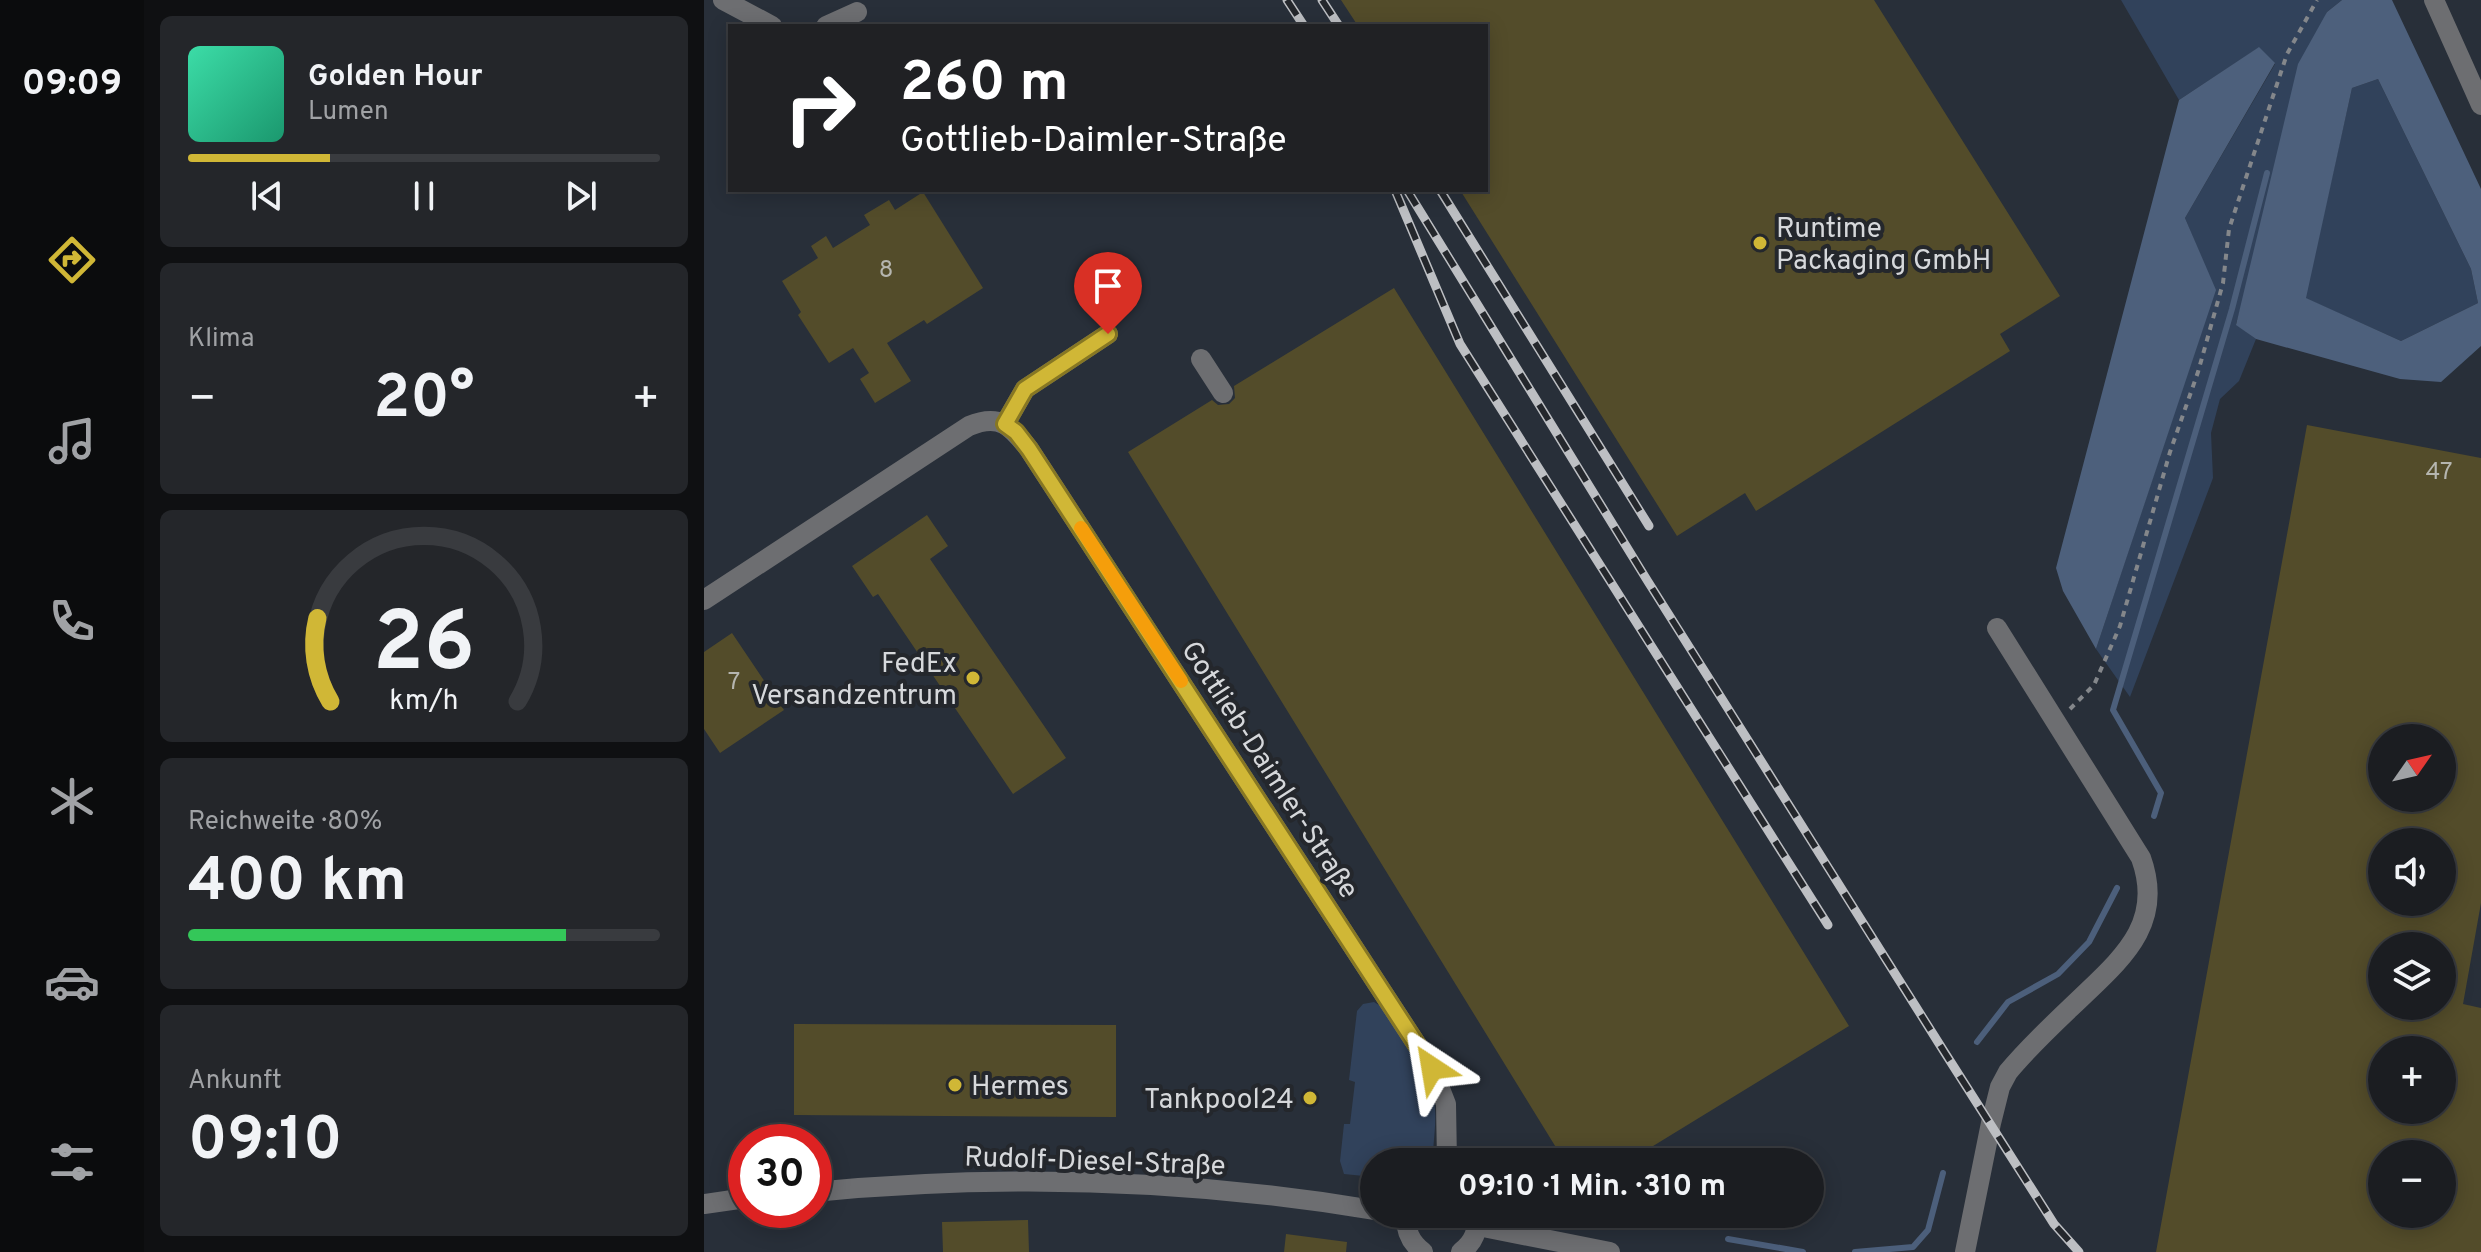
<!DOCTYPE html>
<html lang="de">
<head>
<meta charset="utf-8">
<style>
  :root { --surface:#1b1d21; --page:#24262a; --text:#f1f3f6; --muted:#a0a2a5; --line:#393b3f; --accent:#d0b736 }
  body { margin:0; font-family:Overpass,sans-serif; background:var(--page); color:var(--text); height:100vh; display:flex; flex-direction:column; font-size:30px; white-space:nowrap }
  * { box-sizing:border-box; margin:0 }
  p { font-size:26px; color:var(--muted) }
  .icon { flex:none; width:44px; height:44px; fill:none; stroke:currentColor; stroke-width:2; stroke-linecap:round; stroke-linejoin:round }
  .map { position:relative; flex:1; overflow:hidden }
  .details { display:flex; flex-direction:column; gap:16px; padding:16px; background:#0f1012; width:560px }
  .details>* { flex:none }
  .top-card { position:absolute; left:24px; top:24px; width:760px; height:168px; border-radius:0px; box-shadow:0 4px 20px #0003,0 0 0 2px var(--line); background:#202124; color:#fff; overflow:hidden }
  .needle { width:52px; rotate:56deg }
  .fabs { position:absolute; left:1664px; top:724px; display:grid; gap:16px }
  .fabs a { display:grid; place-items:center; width:88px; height:88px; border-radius:50%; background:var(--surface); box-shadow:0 4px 20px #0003,0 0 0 2px var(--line); font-size:40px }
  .speed { position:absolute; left:24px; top:1124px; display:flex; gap:16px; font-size:40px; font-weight:700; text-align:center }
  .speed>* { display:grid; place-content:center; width:104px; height:104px; border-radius:50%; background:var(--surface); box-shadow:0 4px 20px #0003,0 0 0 2px var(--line); line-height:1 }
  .speed .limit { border:12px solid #d22; background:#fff; color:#111 }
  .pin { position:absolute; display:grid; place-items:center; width:68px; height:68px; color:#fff; margin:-82px -34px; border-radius:50% 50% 50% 0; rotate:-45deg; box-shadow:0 0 8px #0007 }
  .pin .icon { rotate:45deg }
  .me { position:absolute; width:88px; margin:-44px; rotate:327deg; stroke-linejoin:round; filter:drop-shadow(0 0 6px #0008) }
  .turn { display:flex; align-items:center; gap:28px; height:168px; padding:0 40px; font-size:36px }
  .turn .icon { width:104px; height:104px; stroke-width:2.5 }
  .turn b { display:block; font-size:56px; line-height:68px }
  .big { font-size:60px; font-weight:700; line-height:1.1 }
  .details .card { flex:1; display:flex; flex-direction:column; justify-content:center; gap:12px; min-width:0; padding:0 28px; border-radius:12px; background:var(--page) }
  .details .dial { align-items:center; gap:0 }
  .dial svg { height:208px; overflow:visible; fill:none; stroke:var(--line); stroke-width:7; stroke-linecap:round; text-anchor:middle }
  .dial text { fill:var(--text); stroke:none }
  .song { display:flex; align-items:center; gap:24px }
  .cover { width:96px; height:96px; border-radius:12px; background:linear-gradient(135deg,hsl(160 70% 55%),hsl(160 70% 35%)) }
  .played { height:8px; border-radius:4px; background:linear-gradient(90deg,var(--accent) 30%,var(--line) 30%) }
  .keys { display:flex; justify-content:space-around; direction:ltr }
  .heat { display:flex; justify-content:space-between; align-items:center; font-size:44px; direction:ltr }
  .charge { height:12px; border-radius:6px; background:linear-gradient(90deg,#34c759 80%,var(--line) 0) }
  .trip { position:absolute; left:656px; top:1148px; width:464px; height:80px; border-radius:40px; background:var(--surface); box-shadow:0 4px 20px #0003,0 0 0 2px var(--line); font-weight:700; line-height:80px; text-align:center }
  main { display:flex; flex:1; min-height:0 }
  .dock { display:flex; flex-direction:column; width:144px; justify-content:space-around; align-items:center; background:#0b0c0d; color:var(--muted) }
  .dock .icon { width:56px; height:56px }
  .dock .current { color:var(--accent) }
  .dock b { font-size:36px; color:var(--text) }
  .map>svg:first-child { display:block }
  .built { fill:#282f39; fill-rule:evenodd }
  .green { fill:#31425b }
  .forest { fill:#4d607c; fill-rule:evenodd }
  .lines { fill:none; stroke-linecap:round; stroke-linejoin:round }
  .stream { stroke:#4c5f7b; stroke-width:6 }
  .building { fill:#534c2a; fill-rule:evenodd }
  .path { stroke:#84878b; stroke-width:4; stroke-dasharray:6 6; stroke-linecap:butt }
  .minor { stroke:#6d6e71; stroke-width:20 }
  .rail-casing { stroke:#bdbfc3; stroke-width:9 }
  .rail { stroke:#24272c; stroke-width:6; stroke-dasharray:18; stroke-linecap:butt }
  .route-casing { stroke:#877723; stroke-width:20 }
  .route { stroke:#d0b736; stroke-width:14 }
  .slow { stroke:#f59e0b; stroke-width:14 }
  .poi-dot { fill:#d0b736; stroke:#24272c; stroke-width:3 }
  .labels { text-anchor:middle; stroke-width:8; stroke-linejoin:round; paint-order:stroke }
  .number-label { font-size:24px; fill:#b5b5af }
  .poi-label { font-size:28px; fill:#d6d8db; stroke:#24272c; text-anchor:start }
  .street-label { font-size:28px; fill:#d6d8db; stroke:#24272c }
</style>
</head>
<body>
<main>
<nav class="dock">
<b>09:09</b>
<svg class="icon current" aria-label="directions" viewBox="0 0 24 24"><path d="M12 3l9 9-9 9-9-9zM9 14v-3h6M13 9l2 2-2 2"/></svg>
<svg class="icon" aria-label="music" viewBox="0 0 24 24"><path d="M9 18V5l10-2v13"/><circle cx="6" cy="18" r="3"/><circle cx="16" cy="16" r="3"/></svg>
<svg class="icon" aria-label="phone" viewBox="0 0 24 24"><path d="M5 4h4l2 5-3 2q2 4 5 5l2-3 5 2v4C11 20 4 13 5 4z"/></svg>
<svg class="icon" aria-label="climate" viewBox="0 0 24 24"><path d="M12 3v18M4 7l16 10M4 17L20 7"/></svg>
<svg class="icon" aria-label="car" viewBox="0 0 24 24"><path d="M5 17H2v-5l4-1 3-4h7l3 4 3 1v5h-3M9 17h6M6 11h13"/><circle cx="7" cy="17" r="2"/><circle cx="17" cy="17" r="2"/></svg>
<svg class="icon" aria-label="filters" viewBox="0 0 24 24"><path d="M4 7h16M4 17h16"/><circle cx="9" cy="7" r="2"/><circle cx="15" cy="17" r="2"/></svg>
</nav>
<section class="details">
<div class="card">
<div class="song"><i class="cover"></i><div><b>Golden Hour</b><p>Lumen</p></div></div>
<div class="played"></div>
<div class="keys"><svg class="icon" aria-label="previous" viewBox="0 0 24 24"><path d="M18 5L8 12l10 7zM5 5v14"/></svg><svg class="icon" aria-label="pause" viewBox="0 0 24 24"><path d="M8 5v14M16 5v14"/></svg><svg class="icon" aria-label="next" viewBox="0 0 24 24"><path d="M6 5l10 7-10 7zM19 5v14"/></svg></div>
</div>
<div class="card"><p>Klima</p>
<div class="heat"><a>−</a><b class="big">20°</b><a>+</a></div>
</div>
<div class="card dial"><svg viewBox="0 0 100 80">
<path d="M14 69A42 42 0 1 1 86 69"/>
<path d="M14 69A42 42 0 0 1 9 37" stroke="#d0b736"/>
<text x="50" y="56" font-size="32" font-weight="700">26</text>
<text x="50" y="72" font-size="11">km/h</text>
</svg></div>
<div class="card"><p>Reichweite · 80%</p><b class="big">400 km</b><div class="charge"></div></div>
<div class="card"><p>Ankunft</p><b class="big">09:10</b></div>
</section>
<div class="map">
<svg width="1777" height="1252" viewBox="0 0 1777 1252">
  <rect width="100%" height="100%" fill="#24272c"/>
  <path class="built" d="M0 0H1777V1252H0ZM26 26H782V190H26ZM1678 738H1738V798H1678ZM1678 842H1738V902H1678ZM1678 946H1738V1006H1678ZM1678 1050H1738V1110H1678ZM42 1142H110V1210H42ZM1678 1154H1738V1214H1678ZM670 1162H1106V1214H670Z"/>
  <path class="green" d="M1417 0H1638L1623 12 1532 324 1552 339 1535 381 1516 399 1507 433 1509 478 1426 697 1392 649 1511 290 1481 218 1571 64 1554 48 1475 100Z
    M1674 79 1767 269 1774 303 1697 341 1601 298 1648 88Z
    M670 1002 678 1007C696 1036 724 1067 730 1101 733 1117 730 1136 729 1152H714L708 1162H670V1177L640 1174 636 1161 640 1124H646L651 1082 645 1080 653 1011 659 1004Z"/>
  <path class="forest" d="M1638 0H1688L1777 189V346L1737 382 1696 379 1552 339 1532 325 1594 64 1623 12ZM1674 79 1767 269 1774 303 1697 341 1602 298 1648 88Z
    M1555 47 1571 63 1481 218 1512 290 1392 649 1359 591 1352 568 1475 100Z"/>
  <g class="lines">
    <path class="stream" d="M1450 816 1457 793 1409 710 1528 309 1563 173
      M1273 1042 1304 1002 1354 974 1385 942 1413 888
      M1024 1239 1099 1252
      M1151 1252 1209 1247 1224 1230 1239 1173"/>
  </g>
  <path class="building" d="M637 0H1170L1356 296 1296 334 1306 351 1052 511 1041 493 973 536 756 190H782V26H654Z
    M219 192 279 288 223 324 220 320 183 343 207 381 171 403 156 379 165 373 149 348 125 363 94 315 97 312 78 281 114 258 107 246 122 236 129 248 166 225 160 215 185 200 191 210Z
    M690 288 1145 1026 923 1162H861L424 452 508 400 514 405 525 404 531 398 530 386Z
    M1603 425 1777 458V903L1759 1004 1777 1008V1252H1452ZM1678 738H1738V798H1678ZM1678 842H1738V902H1678ZM1678 946H1738V1006H1678ZM1678 1050H1738V1110H1678ZM1678 1154H1738V1214H1678Z
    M223 515 244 546 226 559 362 758 309 794 174 594 169 597 148 566Z
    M28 633 80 710 16 753 0 729V652Z
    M90 1024 412 1025V1117L90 1115Z
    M324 1220 325 1252H239L238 1222Z
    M582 1234 643 1242 642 1252H580Z"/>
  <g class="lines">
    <path class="path" d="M1366 709 1390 685 1416 626 1466 452 1494 372 1519 283 1525 229 1583 54 1613 0"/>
    <path class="minor" d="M19 0 68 26
      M1730 0 1777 105
      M122 26 153 12
      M497 359 519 393
      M301 424 321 389 404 334
      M0 600 265 426C296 413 307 426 325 449L728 1068 742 1104 743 1162
      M110 1192C296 1174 485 1179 670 1210
      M0 1204 42 1198
      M702 1214C701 1230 706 1242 719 1252
      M774 1226 906 1252
      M757 1252C770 1242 774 1231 773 1214
      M1261 1252 1287 1123 1296 1087 1304 1072C1328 1043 1356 1018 1383 992 1424 953 1459 919 1437 858L1293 628"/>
    <g class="rail-casing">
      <path id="rail" d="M583 0 600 26
        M618 0 635 26
        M691 190 756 344 1124 925
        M703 190 943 580 1241 1053 1350 1224 1375 1252
        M736 190 945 526"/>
    </g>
    <use href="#rail" class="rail"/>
  </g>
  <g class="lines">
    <g class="route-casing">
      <path id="route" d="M404 334 321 389 301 424 312 432 325 449 728 1068"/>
    </g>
    <use href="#route" class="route"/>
    <path class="slow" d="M377 528 477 681"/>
  </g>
  <g class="poi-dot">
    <circle cx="1056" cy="243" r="8"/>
    <circle cx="269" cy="678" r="8"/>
    <circle cx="251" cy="1085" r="8"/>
    <circle cx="606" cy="1098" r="8"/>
  </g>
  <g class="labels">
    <g class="number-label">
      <text x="182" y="277">8</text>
      <text x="1735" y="479">47</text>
      <text x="30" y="689">7</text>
    </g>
    <g class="poi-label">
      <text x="1072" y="237">Runtime<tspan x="1072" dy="32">Packaging GmbH</tspan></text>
      <text x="253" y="672" text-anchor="end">FedEx<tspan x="253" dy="32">Versandzentrum</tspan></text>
      <text x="267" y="1095">Hermes</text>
      <text x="590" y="1108" text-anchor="end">Tankpool24</text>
    </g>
    <g class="street-label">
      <text transform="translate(567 769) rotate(57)" y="10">Gottlieb-Daimler-Straße</text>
      <text transform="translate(391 1160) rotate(2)" y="10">Rudolf-Diesel-Straße</text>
    </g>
  </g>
</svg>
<div class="fabs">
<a><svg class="needle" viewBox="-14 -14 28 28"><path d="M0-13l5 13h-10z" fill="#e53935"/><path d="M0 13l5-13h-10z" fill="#a0a2a5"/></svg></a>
<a><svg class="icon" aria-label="sound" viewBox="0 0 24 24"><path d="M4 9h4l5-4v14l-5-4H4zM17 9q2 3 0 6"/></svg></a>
<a><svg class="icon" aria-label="layers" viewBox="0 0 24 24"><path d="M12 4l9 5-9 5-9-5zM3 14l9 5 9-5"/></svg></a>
<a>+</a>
<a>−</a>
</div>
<div class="speed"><div class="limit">30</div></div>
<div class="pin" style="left:404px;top:334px;background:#d93025"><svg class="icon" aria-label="arrive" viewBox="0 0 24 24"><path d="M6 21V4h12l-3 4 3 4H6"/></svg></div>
<svg class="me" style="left:728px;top:1068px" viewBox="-20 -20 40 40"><path d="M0-17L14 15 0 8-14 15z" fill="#d0b736" stroke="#fff" stroke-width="4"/></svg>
<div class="trip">09:10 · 1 Min. · 310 m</div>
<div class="top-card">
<div class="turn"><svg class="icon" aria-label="right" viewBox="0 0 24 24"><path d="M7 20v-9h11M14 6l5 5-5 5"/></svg><div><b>260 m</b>Gottlieb-Daimler-Straße</div></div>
</div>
</div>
</main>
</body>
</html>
